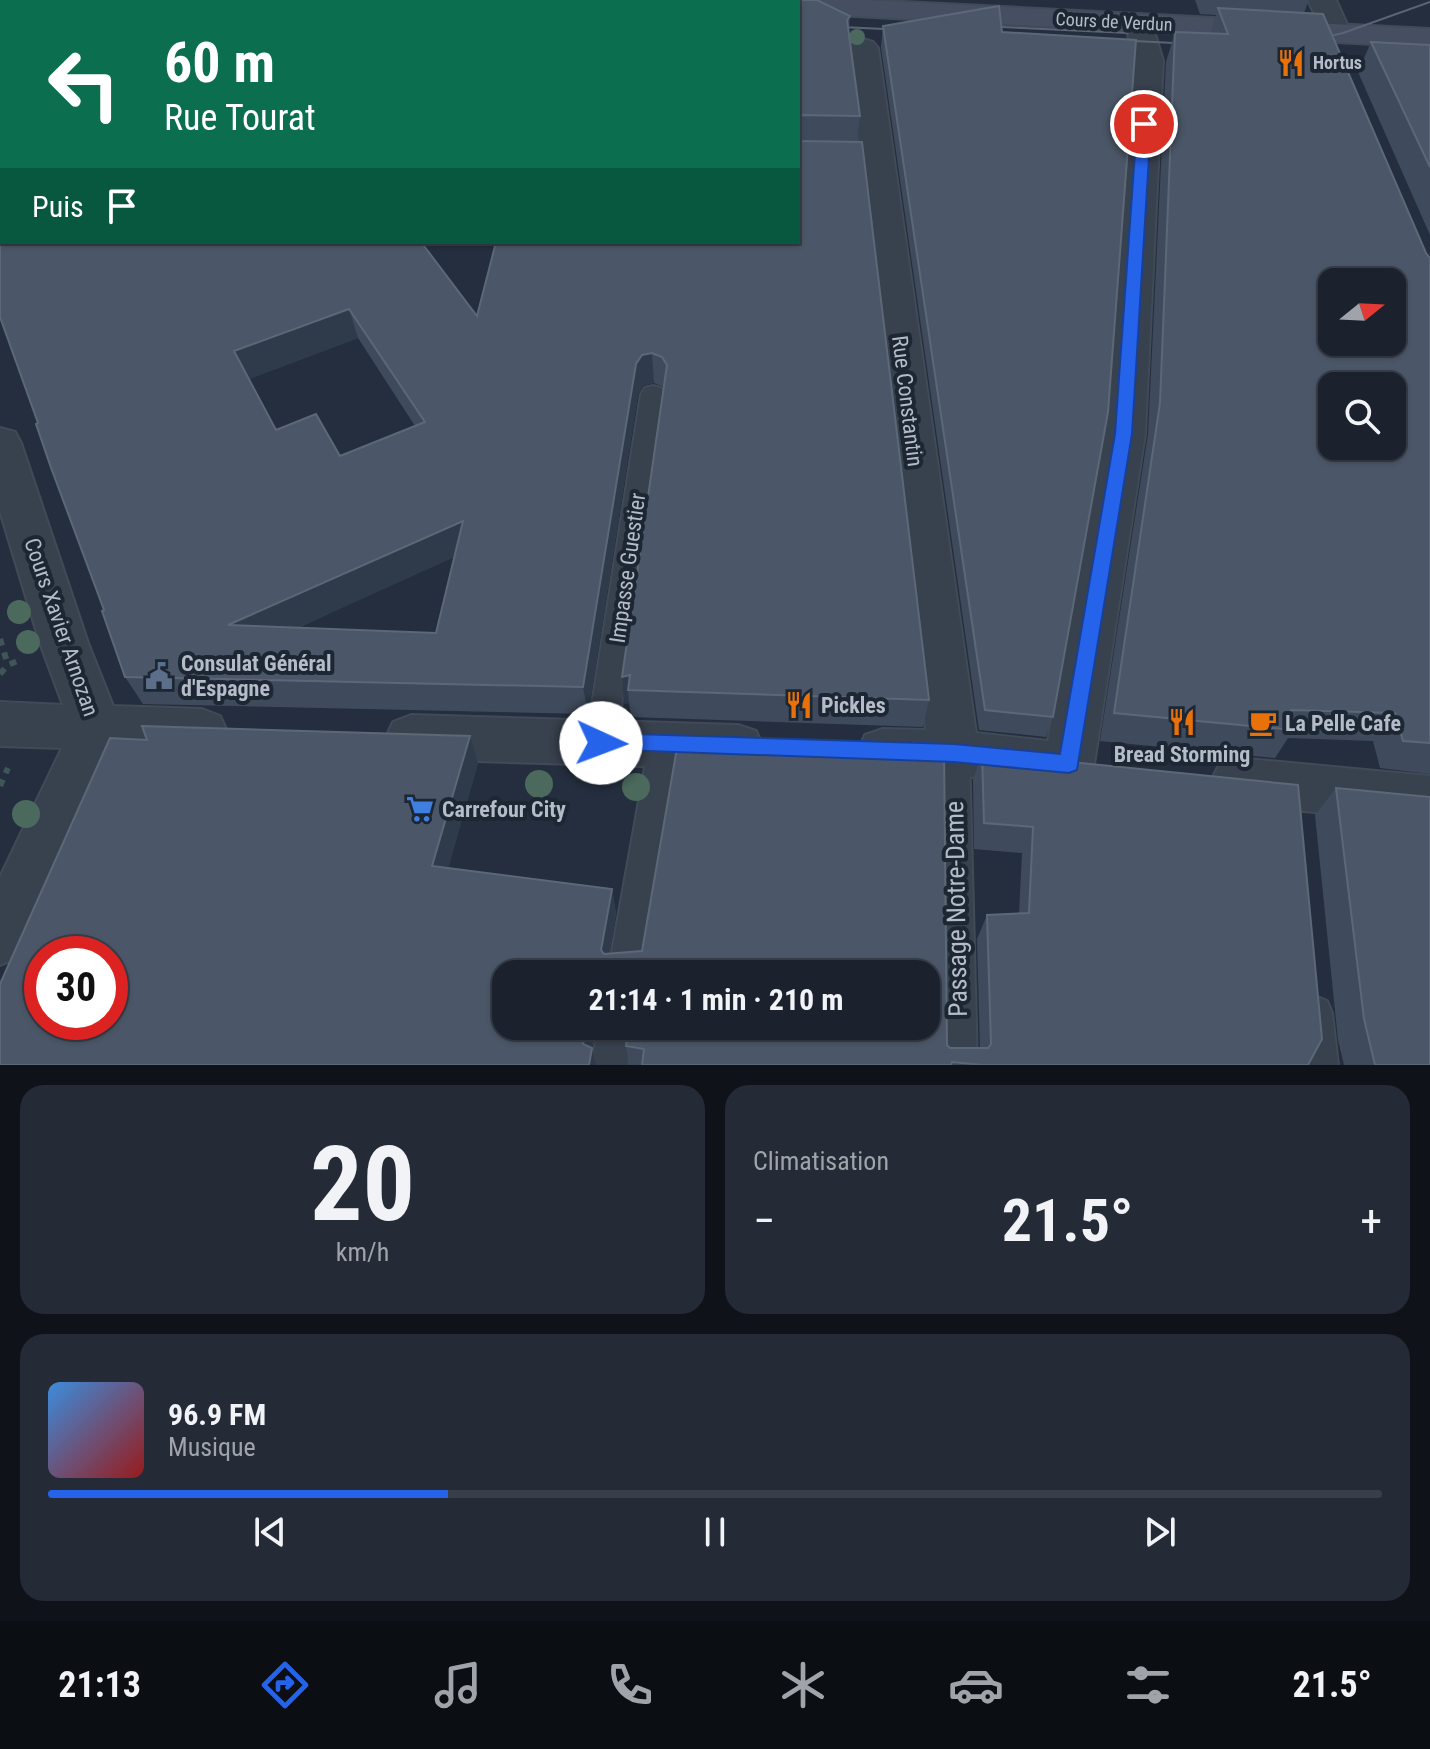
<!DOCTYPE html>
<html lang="fr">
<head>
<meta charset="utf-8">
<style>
  :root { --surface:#1b222e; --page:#242a36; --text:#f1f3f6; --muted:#a0a4aa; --line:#393f4a; --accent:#2563eb }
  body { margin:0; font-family:"Roboto Condensed",sans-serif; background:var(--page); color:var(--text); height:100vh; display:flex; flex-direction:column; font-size:30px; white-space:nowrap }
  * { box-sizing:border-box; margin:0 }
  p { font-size:26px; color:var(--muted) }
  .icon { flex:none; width:44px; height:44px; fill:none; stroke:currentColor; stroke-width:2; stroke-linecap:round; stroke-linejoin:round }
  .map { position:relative; height:1065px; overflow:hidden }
  .panel { display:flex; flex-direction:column; gap:20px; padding:20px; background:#0f1319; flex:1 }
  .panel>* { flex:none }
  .banner { position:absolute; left:0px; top:0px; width:800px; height:244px; box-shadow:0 2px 6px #0004,0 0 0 2px var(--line); background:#0b6e4f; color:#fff; overflow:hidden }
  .needle { width:52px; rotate:72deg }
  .tools { position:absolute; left:1318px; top:268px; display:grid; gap:16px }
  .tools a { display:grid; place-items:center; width:88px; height:88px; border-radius:16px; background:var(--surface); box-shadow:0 2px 6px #0004,0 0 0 2px var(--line); font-size:40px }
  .speed { position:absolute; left:24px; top:936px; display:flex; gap:16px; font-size:40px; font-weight:700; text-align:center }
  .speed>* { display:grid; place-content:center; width:104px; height:104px; border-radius:50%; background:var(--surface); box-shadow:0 2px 6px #0004,0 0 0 2px var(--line); line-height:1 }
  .speed .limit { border:12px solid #d22; background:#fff; color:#111 }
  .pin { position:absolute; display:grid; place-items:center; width:68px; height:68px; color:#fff; margin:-34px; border:4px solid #fff; border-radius:50%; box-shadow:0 2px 8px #0007 }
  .me { position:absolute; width:88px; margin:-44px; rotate:92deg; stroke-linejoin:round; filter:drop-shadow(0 0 6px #0008) }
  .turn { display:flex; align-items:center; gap:28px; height:168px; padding:0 32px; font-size:36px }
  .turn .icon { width:104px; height:104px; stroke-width:2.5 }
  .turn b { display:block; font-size:56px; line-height:68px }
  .then { display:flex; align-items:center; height:76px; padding:0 32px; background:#0003; gap:16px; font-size:30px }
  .big { font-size:60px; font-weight:700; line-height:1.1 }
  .panel .tile { flex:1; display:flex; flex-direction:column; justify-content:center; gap:12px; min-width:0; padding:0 28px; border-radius:24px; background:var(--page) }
  .panel .dial { align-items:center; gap:0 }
  .dial b { font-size:104px; line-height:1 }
  .song { display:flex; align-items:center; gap:24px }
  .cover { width:96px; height:96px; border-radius:12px; background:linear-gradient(135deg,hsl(210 70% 55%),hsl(0 70% 35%)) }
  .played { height:8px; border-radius:4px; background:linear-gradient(90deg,var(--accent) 30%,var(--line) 30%) }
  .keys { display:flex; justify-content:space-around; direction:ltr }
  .heat { display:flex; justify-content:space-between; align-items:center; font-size:44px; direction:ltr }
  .panel .tiles { flex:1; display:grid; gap:20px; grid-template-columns:1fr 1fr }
  .tile:last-child { grid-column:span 2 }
  .trip { position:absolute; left:492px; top:960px; width:448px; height:80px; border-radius:24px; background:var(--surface); box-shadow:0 2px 6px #0004,0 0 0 2px var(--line); font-weight:700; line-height:80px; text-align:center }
  .tab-bar { display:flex; height:128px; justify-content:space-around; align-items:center; background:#0b0e12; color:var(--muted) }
  .tab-bar .icon { width:56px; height:56px }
  .tab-bar .current { color:var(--accent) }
  .tab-bar b { font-size:36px; color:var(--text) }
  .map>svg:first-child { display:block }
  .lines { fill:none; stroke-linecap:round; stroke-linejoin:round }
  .service-casing { stroke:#414a57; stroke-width:4 }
  .minor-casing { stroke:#414a57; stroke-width:4 }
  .tertiary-casing { stroke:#414a57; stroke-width:4 }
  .secondary-casing { stroke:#414a57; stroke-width:4 }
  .path { stroke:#3f5557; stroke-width:6; stroke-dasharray:7 7; stroke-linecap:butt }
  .service { fill:#38414e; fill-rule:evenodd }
  .minor { fill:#38414e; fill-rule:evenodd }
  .tertiary { fill:#38414e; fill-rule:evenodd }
  .secondary { fill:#464f61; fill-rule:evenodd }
  .tram { stroke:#5a6475; stroke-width:2 }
  .tree { fill:#4b695d }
  .wall { fill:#3f4b5c; fill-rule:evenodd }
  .shaded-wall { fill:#2f3a4b }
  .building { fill:#4b5768; stroke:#5c6777; stroke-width:2; fill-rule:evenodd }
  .route { fill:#2563eb; stroke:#184099; stroke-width:2 }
  .labels { text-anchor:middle; stroke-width:8; stroke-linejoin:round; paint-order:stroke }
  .far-street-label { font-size:18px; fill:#b4bcc9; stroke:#1d2633 }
  .far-poi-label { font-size:18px; font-weight:bold; fill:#b4bcc9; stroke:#1d2633; text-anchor:start }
  .street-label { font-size:22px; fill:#b4bcc9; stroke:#1d2633 }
  .poi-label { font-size:22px; font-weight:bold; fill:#b4bcc9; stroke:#1d2633; text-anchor:start }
  .near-street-label { font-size:26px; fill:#b4bcc9; stroke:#1d2633 }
</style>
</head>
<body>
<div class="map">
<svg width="1430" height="1065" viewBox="0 0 1430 1065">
  <rect width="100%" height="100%" fill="#242e3e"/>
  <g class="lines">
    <g class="service-casing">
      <path id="service" d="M653 386 661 388 665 394 616 743 612 752 601 756 590 752 586 743 641 394 645 388Z
        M664 732 675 736 679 745 642 974H608L649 745 653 736Z
        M954 740 965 744 969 753 977 1065H941L939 753 943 744Z
        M1315 996 1327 1001 1332 1013 1338 1065H1302L1298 1013 1303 1001Z
        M599 1026H633L627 1065H591Z"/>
    </g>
    <g class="minor-casing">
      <path id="minor" d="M1140 14 1150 17 1163 61 1145 434 1094 764 1087 780 1069 787 1051 780 1042 784 954 775 883 773 865 767 858 751 865 735 883 729 926 730 848 48 853 42 863 39 873 42 878 48 976 733 1048 741 1103 434 1133 61 1126 23 1130 17Z
        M0 428 15 432 21 443 88 643 113 706 202 709 220 716 227 731 220 746 202 753 112 750 20 957 0 965V877L62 748 0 746V702L63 705 40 643 0 511Z
        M411 715 738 725 756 731 763 747 756 763 738 769 411 759 393 752 386 737 393 722Z
        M1237 758 1430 776V824L1237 804 1219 797 1211 781 1219 765Z"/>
    </g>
    <g class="tertiary-casing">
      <path id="tertiary" d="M1308 0H1336L1351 33 1346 39 1336 42 1326 39Z"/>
    </g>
    <g class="secondary-casing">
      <path id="secondary" d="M787 0H865L1430 29V47L798 13V2H786Z"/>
    </g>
    <path class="path" d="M0 639 8 665
      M0 674 8 665 22 659
      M0 786 8 768"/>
    <use href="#service" class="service"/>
    <use href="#minor" class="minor"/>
    <use href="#tertiary" class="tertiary"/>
    <use href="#secondary" class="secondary"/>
    <path class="tram" d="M798 25 906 30
      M981 26 1128 33
      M1114 40 1194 44
      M1313 40 1343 33 1430 2"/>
  </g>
  <g class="tree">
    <circle cx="857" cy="37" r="8"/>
    <circle cx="19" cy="612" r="12"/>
    <circle cx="28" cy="642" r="12"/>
    <circle cx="539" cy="784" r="14"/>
    <circle cx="636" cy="787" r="14"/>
    <circle cx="26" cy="814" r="14"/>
  </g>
  <path class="wall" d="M0 0 850 16 849 29 860 116 857 142 929 700 923 727 631 717 629 703 624 704 622 677 664 387 654 383 644 385 638 394 588 714 143 704 125 677 104 610 38 423ZM2 2 798 242 477 316ZM358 338 415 426 340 456 276 430 249 379ZM454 557 436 633 298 628 352 603Z
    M1195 0H1309L1304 13 1426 253 1430 258V774L1380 768 1373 741 1288 738 1275 758 1100 741 1148 434 1166 62 1175 32 1210 34 1216 15 1200 14Z
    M883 26 1002 32 1053 717 1046 737 979 730 881 47Z
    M1371 42 1430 45V235L1358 72Z
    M142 726 470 736 478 763 448 868 612 889 616 914 609 954 642 951 678 742 944 750 947 1045 950 1048H980L977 939 987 915 1019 914 1022 853 974 849 973 780 982 753 1298 785 1322 1039 1308 1065H629L626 1046 629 1026H926V974H506V1026H596L592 1047 596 1065H0V984L110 738 147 740ZM42 954H110V1022H42Z
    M1336 788 1430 1065H1344L1338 1040 1315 815Z"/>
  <path class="shaded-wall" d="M800 115 798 144V117Z
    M349 309 358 338 245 381 234 351Z
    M652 353 654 383 644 385 638 394 588 714 583 687 636 364 642 355Z
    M463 521 470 550 242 653 228 625Z
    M630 675 628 690 629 703 624 704 622 677Z
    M470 736 478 763 442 891 432 866Z
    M612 889 616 914 605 973 601 950Z
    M587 1026H596L588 1064 583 1044Z
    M592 1048 596 1065H589Z"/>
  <path class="building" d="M0 0H514L543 1V0H817L850 16 847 20 860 116 800 115 798 117V2H2V242H421L477 316 496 242H798V139L800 141 862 142 929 700 628 690 630 675 622 677 667 365 662 357 652 353 642 355 636 364 583 687 125 677 102 611 104 610 50 465 36 424 38 423 0 317ZM349 309 425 422 340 456 316 414 276 430 234 351ZM463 521 436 633 228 625Z
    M999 6 1002 32 1136 40 1108 412 1053 717 985 710 883 26Z
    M1218 8 1323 14 1426 253 1430 258V743L1403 741 1395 713 1291 710 1294 730 1114 713 1160 403 1175 32 1228 34ZM1332 282H1392V342H1332ZM1332 386H1392V446H1332Z
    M1371 42 1430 45V167Z
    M142 726 470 736 432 866 612 889 601 950 604 954 642 951 678 742 944 750 947 1045 950 1048H988L991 1044 987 915 1029 913 1033 827 984 823 982 753 1298 785 1322 1039 1308 1065H982L952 1062 951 1065H642L644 1049 626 1046 629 1026H926V974H506V1026H587L583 1044 592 1048 589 1065H0V984L110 738 147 740ZM42 954H110V1022H42Z
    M1336 788 1430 797V1065H1375L1364 1019Z"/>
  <path class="route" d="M1144 120 1151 124 1132 434 1077 770 1069 773 954 762 594 749 591 743 594 736 601 733 954 744 1060 754 1115 434 1137 124Z"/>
  <defs>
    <g id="restaurant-bare" transform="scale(2.16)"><path d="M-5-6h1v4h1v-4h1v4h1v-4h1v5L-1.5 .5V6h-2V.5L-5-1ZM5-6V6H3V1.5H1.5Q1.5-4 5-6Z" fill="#e8710a" stroke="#1d2633" stroke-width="2.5" paint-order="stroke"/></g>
    <g id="civic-bare" transform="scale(2.16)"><path d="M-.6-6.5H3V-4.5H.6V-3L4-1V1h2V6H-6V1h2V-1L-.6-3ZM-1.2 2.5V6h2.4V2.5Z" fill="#5c6f8a" stroke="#1d2633" stroke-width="2.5" paint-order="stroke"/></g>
    <g id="cafe-bare" transform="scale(2.16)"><path d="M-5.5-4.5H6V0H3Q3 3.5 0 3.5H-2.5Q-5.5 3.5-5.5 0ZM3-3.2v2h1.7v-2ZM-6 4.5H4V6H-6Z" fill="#e8710a" stroke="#1d2633" stroke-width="2.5" paint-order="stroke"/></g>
    <g id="supermarket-bare" transform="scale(2.16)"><path d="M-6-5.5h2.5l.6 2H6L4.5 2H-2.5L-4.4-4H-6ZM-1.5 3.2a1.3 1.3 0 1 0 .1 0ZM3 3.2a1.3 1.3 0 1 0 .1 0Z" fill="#3f7fe0" stroke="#1d2633" stroke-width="2.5" paint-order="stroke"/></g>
  </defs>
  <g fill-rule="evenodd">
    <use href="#restaurant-bare" x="1291" y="63"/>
    <use href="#civic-bare" x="159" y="676"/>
    <use href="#restaurant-bare" x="799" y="705"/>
    <use href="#restaurant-bare" x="1182" y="722"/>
    <use href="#cafe-bare" x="1263" y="723"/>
    <use href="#supermarket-bare" x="420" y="809"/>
  </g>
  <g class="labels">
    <g class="far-street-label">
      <text transform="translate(1114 22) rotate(3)" y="6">Cours de Verdun</text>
    </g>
    <g class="far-poi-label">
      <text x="1313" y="69">Hortus</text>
    </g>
    <g class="street-label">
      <text transform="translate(908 401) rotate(83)" y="8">Rue Constantin</text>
      <text transform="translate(627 568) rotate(-82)" y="8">Impasse Guestier</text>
      <text transform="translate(62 627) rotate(71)" y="8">Cours Xavier Arnozan</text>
    </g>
    <g class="poi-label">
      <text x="181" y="671">Consulat Général<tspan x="181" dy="25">d'Espagne</tspan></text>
      <text x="821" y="713">Pickles</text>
      <text x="1285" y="731">La Pelle Cafe</text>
      <text x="1182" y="762" text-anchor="middle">Bread Storming</text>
      <text x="442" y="817">Carrefour City</text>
    </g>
    <g class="near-street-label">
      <text transform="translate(956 909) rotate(-91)" y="9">Passage Notre-Dame</text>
    </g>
  </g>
</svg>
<div class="tools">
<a><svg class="needle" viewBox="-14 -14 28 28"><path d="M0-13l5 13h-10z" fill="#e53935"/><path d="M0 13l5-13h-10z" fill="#a0a4aa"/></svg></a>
<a><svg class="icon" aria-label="search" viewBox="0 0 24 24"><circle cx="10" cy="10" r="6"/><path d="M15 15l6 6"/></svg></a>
</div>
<div class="speed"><div class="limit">30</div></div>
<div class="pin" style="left:1144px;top:124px;background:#d93025"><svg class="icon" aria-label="arrive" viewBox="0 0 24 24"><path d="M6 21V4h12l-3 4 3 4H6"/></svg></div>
<svg class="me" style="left:601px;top:743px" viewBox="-20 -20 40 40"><circle r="19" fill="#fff"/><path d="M0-13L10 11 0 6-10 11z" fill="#2563eb"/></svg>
<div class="trip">21:14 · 1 min · 210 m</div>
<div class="banner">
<div class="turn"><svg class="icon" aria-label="left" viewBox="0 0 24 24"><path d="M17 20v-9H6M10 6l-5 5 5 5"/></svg><div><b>60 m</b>Rue Tourat</div></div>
<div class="then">Puis<svg class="icon" aria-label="arrive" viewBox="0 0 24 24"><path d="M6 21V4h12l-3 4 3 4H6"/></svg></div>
</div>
</div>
<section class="panel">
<div class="tiles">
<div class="tile dial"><b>20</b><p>km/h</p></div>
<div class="tile"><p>Climatisation</p>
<div class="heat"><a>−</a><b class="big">21.5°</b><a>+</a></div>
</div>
<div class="tile">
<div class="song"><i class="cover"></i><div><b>96.9 FM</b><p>Musique</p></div></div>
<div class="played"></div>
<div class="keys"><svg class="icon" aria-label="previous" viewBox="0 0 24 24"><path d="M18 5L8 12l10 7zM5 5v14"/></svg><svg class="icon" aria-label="pause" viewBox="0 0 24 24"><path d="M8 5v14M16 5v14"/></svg><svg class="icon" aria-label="next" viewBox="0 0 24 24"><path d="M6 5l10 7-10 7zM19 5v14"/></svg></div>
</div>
</div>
</section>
<nav class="tab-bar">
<b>21:13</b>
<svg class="icon current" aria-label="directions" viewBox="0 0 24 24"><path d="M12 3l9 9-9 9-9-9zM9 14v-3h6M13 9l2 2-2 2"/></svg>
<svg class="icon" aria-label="music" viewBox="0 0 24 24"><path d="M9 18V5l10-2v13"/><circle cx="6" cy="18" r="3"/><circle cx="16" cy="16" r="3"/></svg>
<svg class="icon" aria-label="phone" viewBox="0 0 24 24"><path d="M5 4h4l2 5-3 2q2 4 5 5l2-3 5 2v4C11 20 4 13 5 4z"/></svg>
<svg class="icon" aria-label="climate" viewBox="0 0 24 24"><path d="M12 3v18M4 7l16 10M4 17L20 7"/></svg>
<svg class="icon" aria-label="car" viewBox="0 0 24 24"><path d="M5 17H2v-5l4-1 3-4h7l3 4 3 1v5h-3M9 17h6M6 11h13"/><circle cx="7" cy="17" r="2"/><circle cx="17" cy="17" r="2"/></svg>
<svg class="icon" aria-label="filters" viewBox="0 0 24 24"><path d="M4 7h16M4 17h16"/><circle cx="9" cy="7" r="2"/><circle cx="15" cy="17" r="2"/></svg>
<b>21.5°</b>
</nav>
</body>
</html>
